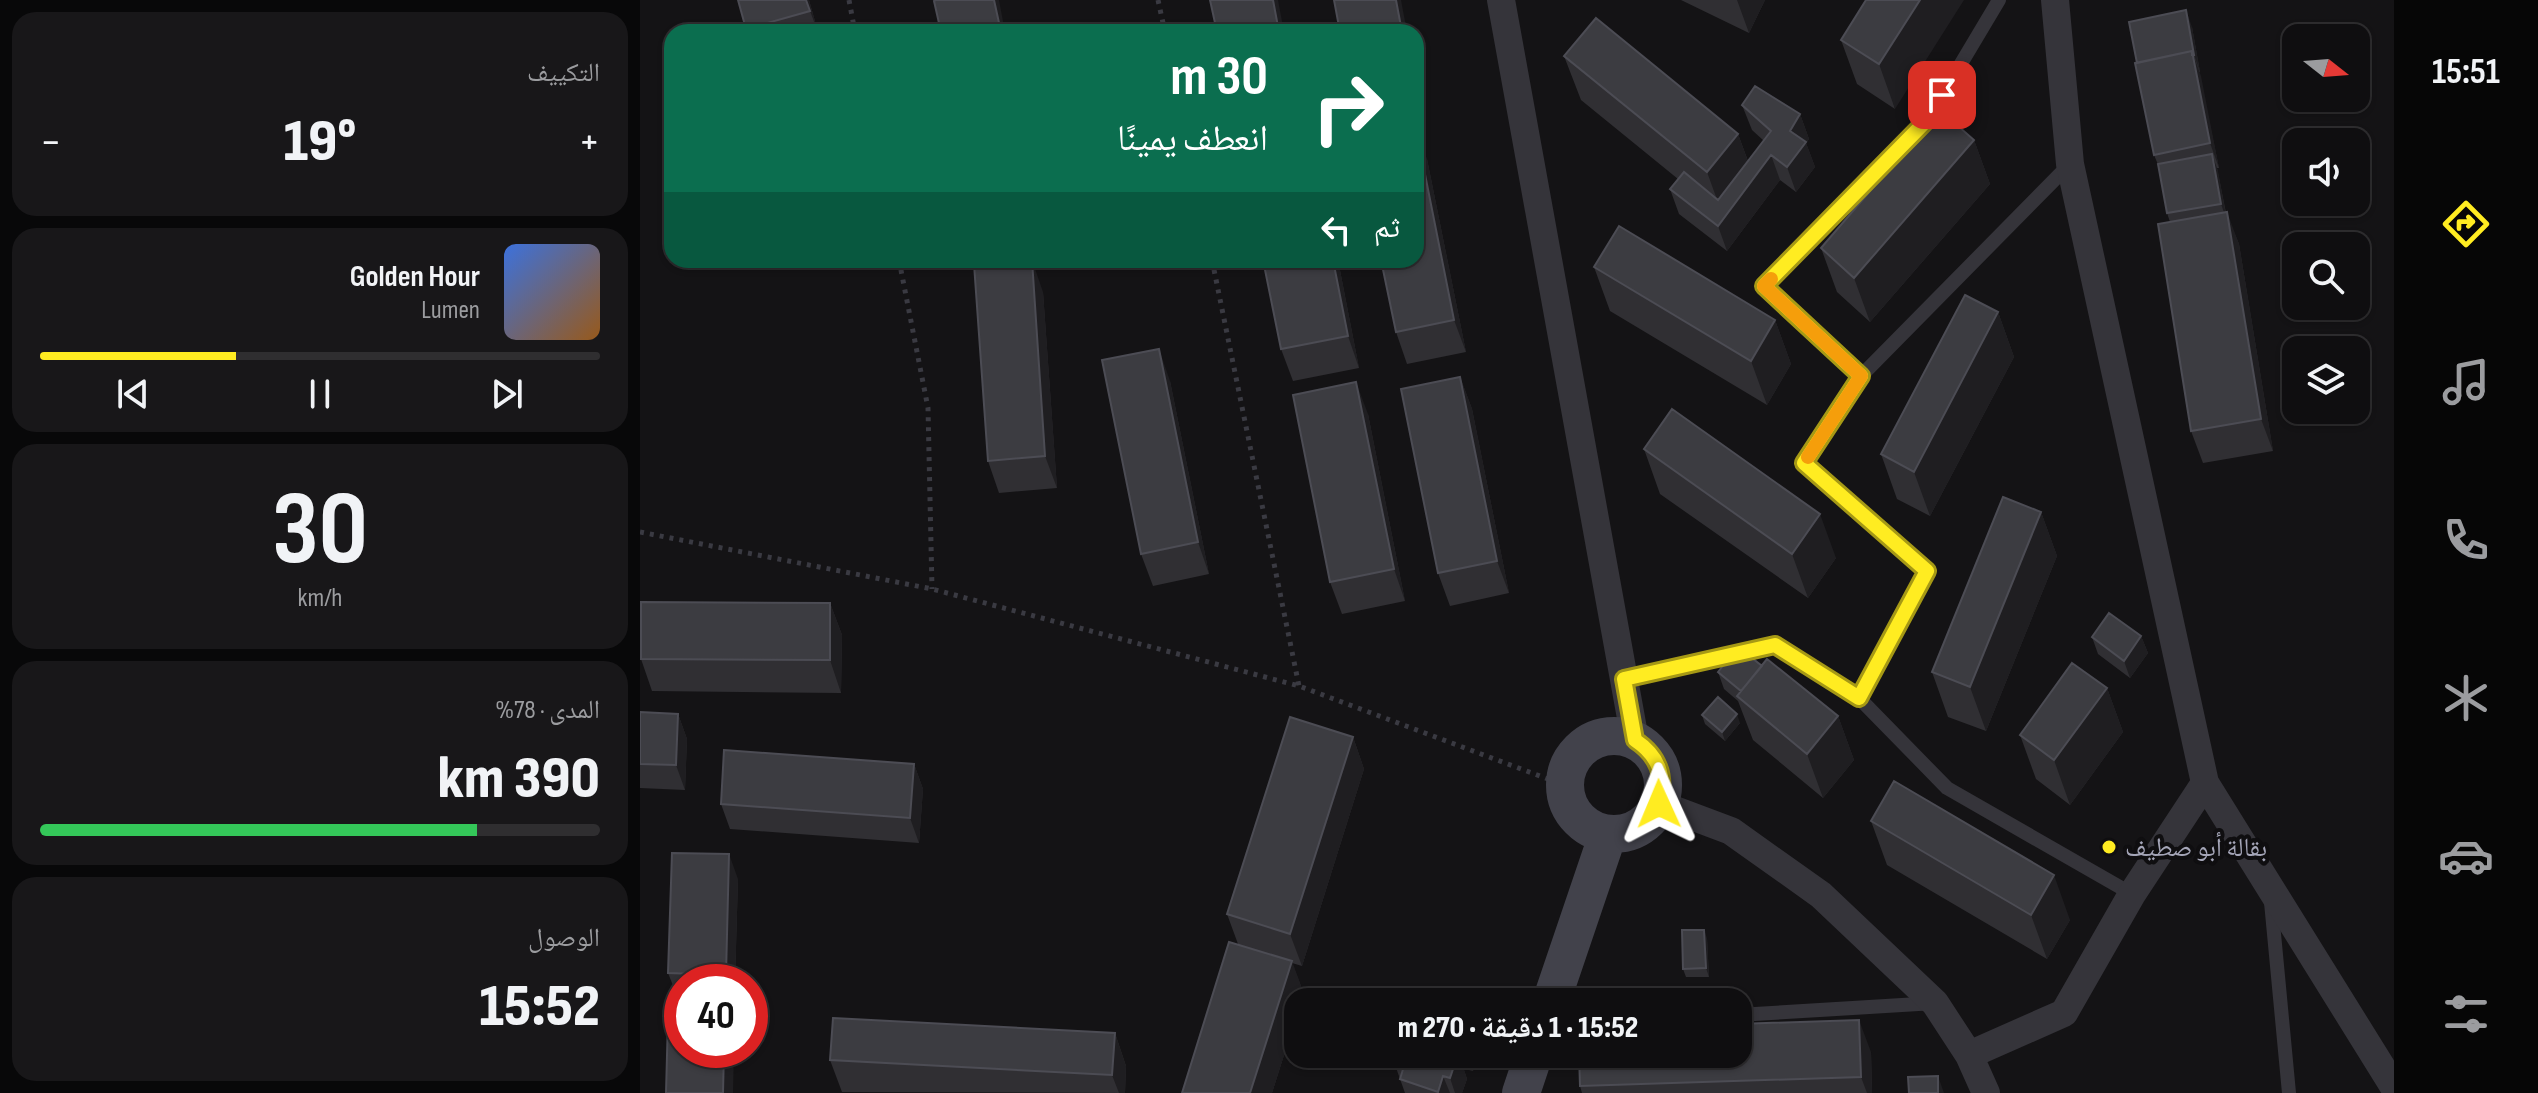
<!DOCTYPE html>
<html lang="ar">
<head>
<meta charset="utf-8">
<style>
  :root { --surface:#0f0e10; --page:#181719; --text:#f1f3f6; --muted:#9b9c9f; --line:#2f2e30; --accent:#ffec21 }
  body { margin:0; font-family:"Sofia Sans Condensed","Noto Naskh Arabic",sans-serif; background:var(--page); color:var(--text); direction:rtl; height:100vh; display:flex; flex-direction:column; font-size:30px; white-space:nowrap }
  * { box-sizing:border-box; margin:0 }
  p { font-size:26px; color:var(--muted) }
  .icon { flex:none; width:44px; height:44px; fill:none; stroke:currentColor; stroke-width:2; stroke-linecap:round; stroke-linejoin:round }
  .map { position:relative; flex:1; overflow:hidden; direction:ltr }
  .sheet { display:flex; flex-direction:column; gap:12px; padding:12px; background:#080809; width:640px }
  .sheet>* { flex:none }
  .top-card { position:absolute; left:24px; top:24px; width:760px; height:244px; border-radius:24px; box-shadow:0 2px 6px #0004,0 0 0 2px var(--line); direction:rtl; background:#0b6e4f; color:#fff; overflow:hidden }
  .needle { width:52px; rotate:107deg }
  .controls { position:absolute; left:1642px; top:24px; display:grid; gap:16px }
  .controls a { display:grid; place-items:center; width:88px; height:88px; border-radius:16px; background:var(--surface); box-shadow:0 2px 6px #0004,0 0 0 2px var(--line); font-size:40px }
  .speed { position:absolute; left:24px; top:964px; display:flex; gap:16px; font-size:40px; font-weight:700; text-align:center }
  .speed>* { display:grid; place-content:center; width:104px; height:104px; border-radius:50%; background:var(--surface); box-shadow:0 2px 6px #0004,0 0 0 2px var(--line); line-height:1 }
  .speed .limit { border:12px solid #d22; background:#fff; color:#111 }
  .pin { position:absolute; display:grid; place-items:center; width:68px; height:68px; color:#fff; margin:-34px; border-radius:16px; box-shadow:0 4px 12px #0006 }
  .me { position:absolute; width:88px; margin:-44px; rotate:359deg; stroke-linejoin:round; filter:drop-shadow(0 0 6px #0008) }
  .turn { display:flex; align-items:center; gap:28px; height:168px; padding:0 24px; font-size:36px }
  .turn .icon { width:104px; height:104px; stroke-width:2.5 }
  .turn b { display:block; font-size:56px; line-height:68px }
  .then { display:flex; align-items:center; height:76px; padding:0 24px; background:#0003; gap:16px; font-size:30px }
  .big { font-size:60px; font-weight:800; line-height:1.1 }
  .sheet .card { flex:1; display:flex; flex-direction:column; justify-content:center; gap:12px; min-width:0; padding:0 28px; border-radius:24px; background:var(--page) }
  .sheet .dial { align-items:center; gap:0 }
  .dial b { font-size:104px; line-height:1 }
  .song { display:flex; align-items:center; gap:24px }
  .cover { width:96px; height:96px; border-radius:12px; background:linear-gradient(135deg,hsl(220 70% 55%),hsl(30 70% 35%)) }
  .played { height:8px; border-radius:4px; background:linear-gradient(90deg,var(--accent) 35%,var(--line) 35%) }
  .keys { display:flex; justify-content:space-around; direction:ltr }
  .heat { display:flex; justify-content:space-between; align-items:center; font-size:44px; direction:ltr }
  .charge { height:12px; border-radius:6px; background:linear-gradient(90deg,#34c759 78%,var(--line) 0) }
  .trip { position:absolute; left:644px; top:988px; width:468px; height:80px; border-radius:24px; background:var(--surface); box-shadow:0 2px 6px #0004,0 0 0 2px var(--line); font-weight:800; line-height:80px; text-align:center; direction:rtl }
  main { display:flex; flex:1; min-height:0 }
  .menu { display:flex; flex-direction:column; width:144px; justify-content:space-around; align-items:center; background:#060606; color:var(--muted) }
  .menu .icon { width:56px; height:56px }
  .menu .on { color:var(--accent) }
  .menu b { font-size:36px; color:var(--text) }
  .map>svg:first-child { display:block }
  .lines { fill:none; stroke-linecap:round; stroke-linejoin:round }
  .path { stroke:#3a3a42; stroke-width:5; stroke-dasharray:4 6; stroke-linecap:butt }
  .lane { stroke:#35343a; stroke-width:14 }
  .street { stroke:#35343a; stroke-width:28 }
  .secondary { stroke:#42424b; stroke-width:38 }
  .wall { fill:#302f33 }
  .shaded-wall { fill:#1f1e21 }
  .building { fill:#3c3c41; stroke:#4c4c54; stroke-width:2 }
  .route-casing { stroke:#a69915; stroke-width:20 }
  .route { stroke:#ffec21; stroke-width:14 }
  .slow { stroke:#f59e0b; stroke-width:14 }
  .poi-dot { fill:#ffec21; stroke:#0f0e10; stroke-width:3 }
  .labels { text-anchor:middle; stroke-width:8; stroke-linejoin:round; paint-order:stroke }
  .poi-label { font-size:26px; fill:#a4a5b7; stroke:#0f0e10; text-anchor:start }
</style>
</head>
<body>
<main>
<nav class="menu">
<b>15:51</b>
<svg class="icon on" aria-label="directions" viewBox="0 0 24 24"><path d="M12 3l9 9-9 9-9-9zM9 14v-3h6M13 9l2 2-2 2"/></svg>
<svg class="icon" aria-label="music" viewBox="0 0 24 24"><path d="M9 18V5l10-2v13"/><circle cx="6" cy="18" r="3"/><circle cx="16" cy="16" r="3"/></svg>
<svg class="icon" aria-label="phone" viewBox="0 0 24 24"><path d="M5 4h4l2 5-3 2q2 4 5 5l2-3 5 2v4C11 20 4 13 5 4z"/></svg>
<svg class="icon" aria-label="climate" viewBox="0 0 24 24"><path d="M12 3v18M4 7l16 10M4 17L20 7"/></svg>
<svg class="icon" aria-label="car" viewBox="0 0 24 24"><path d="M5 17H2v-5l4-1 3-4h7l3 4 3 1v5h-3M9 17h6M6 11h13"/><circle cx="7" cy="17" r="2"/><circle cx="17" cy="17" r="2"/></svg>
<svg class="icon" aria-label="filters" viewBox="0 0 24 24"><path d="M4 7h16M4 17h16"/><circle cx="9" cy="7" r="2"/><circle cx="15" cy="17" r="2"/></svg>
</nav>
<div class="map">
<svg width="1754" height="1093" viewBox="0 0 1754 1093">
  <rect width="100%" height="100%" fill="#141315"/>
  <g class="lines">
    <path class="path" d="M209 0 215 32
      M518 0 525 32
      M259 260 288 408 292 589
      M572 260 659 686
      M0 532 292 589 659 686 924 785"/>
    <path class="lane" d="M1221 376 1124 286 1288 119 1359 0
      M984 679 1135 645 1219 698 1307 788 1492 894
      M1219 698 1287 571 1164 463 1221 376 1430 164
      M1631 902 1649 1093
      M1098 1015 1295 1003"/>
    <path class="street" d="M861 0 995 740
      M1565 783 1754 1087
      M1019 804 1091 831 1181 895 1295 1003 1329 1055 1346 1093
      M1329 1055 1424 1013 1492 894 1565 783 1430 164 1415 0"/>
    <path class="secondary" d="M925 785a49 49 0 1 1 98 0a49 49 0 1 1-98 0Z
      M911 1002 968 834
      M881 1093 894 1054"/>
  </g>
  <path class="wall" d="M98 0H169L178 32H107Z
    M1041 0H1125L1109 33Z
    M1226 0 1255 109 1217 84 1201 40Z
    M1552 27 1560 72H1559L1579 168H1577L1586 213 1599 244 1633 451 1563 463 1551 431 1530 222 1527 213 1519 167 1514 155Z
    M924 56 1098 134 1108 161 1124 141 1112 130 1102 105 1160 114 1169 139 1166 143 1175 167 1156 192 1140 180 1087 251 1039 214 1030 189 1038 179 941 100Z
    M776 76 782 109 776 110Z
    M1334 140 1350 184 1230 322 1197 292 1181 248Z
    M787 159 826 352 767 364 756 332Z
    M698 260 719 368 653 381 641 349Z
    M954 267 1135 320 1151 364 1127 405 970 311Z
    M403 292 417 488 359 493 348 461Z
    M1358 312 1374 357 1290 516 1257 499 1241 454Z
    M820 377 832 409 869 593 810 606 798 573Z
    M530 381 569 574 513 586 501 554Z
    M728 414 765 601 702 614 690 582Z
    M1004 449 1196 558 1168 598 1020 494Z
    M1401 512 1417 556 1346 731 1308 717 1292 672Z
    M190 603 202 635 201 693 12 691 1 659Z
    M1501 636 1508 653 1490 678 1458 654 1452 637Z
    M1122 666 1198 716 1214 760 1183 798 1113 740 1098 701 1084 689 1078 672Z
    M1467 688 1483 732 1430 805 1396 779 1380 735Z
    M0 712 38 714 47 739 45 790 0 788Z
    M1062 715 1100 723 1085 741 1065 724Z
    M713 737 724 769 662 966 652 963 664 994 658 1002V1011L632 1093H542L598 944 587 914Z
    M274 764 283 789 279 843 90 829 81 804Z
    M1231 821 1430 920 1407 959 1247 865Z
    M98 879 95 982H42V998H38L28 973Z
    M1067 938 1069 977H1046L1043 969Z
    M475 1033 486 1066 485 1093 202 1092 190 1060Z
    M1231 1052 1232 1093H942L940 1086Z
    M757 1054H838L833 1071 825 1069 824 1070 827 1079 822 1093H765L754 1062Z"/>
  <path class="shaded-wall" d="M166 0H169L178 32 170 11Z
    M354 0H359L365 32H361Z
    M633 0H638L644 32H639Z
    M756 0H761L767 32H762Z
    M1097 0H1125L1109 33Z
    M1280 0H1324L1255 109 1239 64Z
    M1546 10 1552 27 1560 72 1554 55Z
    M1552 51 1561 76 1579 168 1570 143Z
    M776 76 782 109 776 91Z
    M1160 114 1169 139 1166 143 1175 167 1156 192 1147 167 1150 131Z
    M776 128 787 159 826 352 814 320Z
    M1098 134 1114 178 1083 216 1067 172Z
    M1334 140 1350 184 1230 322 1214 278Z
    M1572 154 1578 171 1587 221 1581 204Z
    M1131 155 1140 180 1087 251 1078 226Z
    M1587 212 1599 244 1633 451 1621 419Z
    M392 260 403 292 417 488 405 456Z
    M693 260H698L719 368 708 336Z
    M1358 312 1374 357 1290 516 1274 472Z
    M1135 320 1151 364 1127 405 1111 361Z
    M519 349 530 381 569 574 558 542Z
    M820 377 832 409 869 593 857 561Z
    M716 382 728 414 765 601 754 569Z
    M1401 512 1417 556 1346 731 1330 687Z
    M1180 514 1196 558 1168 598 1152 554Z
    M190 603 202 635 201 693 190 660Z
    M1501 636 1508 653 1490 678 1484 661Z
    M1467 688 1483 732 1430 805 1414 760Z
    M38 714 47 739 45 790 36 765Z
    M1097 714 1100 723 1085 741 1082 732Z
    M1198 716 1214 760 1183 798 1167 754Z
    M713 737 724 769 662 966 650 934Z
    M274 764 283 789 279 843 270 818Z
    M89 854 98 879 95 982H88L86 975Z
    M1414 875 1430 920 1407 959 1391 915Z
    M1064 930 1067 938 1069 977 1066 968Z
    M652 961 664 994 661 1002H658V1011L632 1093H610Z
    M1219 1020 1231 1052 1232 1093H1227L1221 1077Z
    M475 1033 486 1066 485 1093H479L472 1075Z
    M84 1050H94L93 1093H83Z
    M813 1054H819L827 1079 822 1093H815L810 1078Z
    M826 1054H838L833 1071Z
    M803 1076 810 1093H798Z
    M1298 1076 1304 1093H1298Z"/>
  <path class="building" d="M98 0H166L170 11 106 29Z
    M296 0H354L361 32H301L294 1Z
    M570 0H633L639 32H577Z
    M694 0H756L762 32H700Z
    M1226 0H1280L1239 64 1201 40Z
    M1546 10 1554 55H1552V51L1497 63 1489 22Z
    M956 18 1098 134 1067 172 924 56Z
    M1552 51 1570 143 1514 155 1495 63Z
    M1115 86 1160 114 1150 131 1166 142 1147 167 1131 155 1078 226 1030 189 1044 172 1078 200 1131 131 1102 105Z
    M1300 110 1334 140 1214 278 1181 248Z
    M776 129 814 320 756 332 741 260H776Z
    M1572 154 1581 204 1527 213 1518 164Z
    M1587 212 1621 419 1551 431 1518 224Z
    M979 226 1135 320 1111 361 954 267Z
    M392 260 405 456 348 461 334 264Z
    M623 260H693L708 336 641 349Z
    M1325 295 1358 312 1274 472 1241 454Z
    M519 349 558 542 501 554 462 360Z
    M820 377 857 561 798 573 761 389Z
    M716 382 754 569 690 582 653 395Z
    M1032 409 1180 514 1152 554 1004 449Z
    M1363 497 1401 512 1330 687 1292 672Z
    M1 602 190 603V660L1 659Z
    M1469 613 1501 636 1484 661 1452 637Z
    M1098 647 1122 666 1101 691 1078 672Z
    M1127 659 1198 716 1167 754 1097 696Z
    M1432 663 1467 688 1414 760 1380 735Z
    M1078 697 1097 714 1082 732 1062 715Z
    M0 712 38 714 36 765 0 764Z
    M650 717 713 737 650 934 587 914Z
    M84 750 274 764 270 818 81 804Z
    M1254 781 1414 875 1391 915 1231 821Z
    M32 853 89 854 86 975 28 973Z
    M1042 930H1064L1066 968 1043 969Z
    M589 942 652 961 610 1093H542Z
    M784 989 826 1002H780Z
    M28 1018 42 1019V1050H84L83 1093H26Z
    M193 1018 475 1033 472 1075 190 1060Z
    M1219 1020 1221 1077 940 1086 939 1054H1098V1024Z
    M757 1054H818L810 1078 803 1076 798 1092 760 1079 765 1063 754 1062Z
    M1298 1076V1093H1269L1268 1077Z"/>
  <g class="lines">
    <g class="route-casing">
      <path id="route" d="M1019 804C1026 776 1019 756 995 740L984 679 1135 645 1219 698 1287 571 1164 463 1221 376 1124 286 1288 119 1302 95"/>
    </g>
    <use href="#route" class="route"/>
    <path class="slow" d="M1131 279 1124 286 1221 376 1168 457"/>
  </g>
  <circle class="poi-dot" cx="1469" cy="847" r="8"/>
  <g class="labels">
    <g class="poi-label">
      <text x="1485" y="856">بقالة أبو صطيف</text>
    </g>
  </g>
</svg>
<div class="controls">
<a><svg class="needle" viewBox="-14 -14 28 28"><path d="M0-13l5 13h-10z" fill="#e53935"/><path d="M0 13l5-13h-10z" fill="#9b9c9f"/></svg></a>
<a><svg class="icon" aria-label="sound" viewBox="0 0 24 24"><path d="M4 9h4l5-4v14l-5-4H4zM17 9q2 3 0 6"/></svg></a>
<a><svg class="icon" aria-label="search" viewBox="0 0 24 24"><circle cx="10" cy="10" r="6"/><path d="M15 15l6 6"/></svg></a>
<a><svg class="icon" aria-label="layers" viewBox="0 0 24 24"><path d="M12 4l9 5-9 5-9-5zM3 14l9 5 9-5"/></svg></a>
</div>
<div class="speed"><div class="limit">40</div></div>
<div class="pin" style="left:1302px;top:95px;background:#d93025"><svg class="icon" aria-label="arrive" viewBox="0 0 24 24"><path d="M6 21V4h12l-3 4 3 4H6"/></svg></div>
<svg class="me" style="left:1019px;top:804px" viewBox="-20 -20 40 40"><path d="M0-17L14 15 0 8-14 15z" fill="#ffec21" stroke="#fff" stroke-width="4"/></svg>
<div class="trip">15:52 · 1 دقيقة · 270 m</div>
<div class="top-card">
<div class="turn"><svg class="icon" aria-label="right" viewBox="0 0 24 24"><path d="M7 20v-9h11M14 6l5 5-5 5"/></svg><div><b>30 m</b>انعطف يمينًا</div></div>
<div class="then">ثم<svg class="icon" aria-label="left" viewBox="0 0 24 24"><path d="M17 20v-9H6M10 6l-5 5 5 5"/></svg></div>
</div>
</div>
<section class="sheet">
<div class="card"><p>التكييف</p>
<div class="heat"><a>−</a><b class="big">19°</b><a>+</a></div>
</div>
<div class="card">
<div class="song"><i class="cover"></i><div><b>Golden Hour</b><p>Lumen</p></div></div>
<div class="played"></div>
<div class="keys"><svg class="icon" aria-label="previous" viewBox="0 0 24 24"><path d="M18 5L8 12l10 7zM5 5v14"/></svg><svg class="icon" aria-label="pause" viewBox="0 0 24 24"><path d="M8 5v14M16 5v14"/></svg><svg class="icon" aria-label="next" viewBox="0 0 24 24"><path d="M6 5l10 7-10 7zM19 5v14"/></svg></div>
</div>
<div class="card dial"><b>30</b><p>km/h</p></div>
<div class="card"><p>المدى · 78%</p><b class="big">390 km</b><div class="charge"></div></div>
<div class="card"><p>الوصول</p><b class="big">15:52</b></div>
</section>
</main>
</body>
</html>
